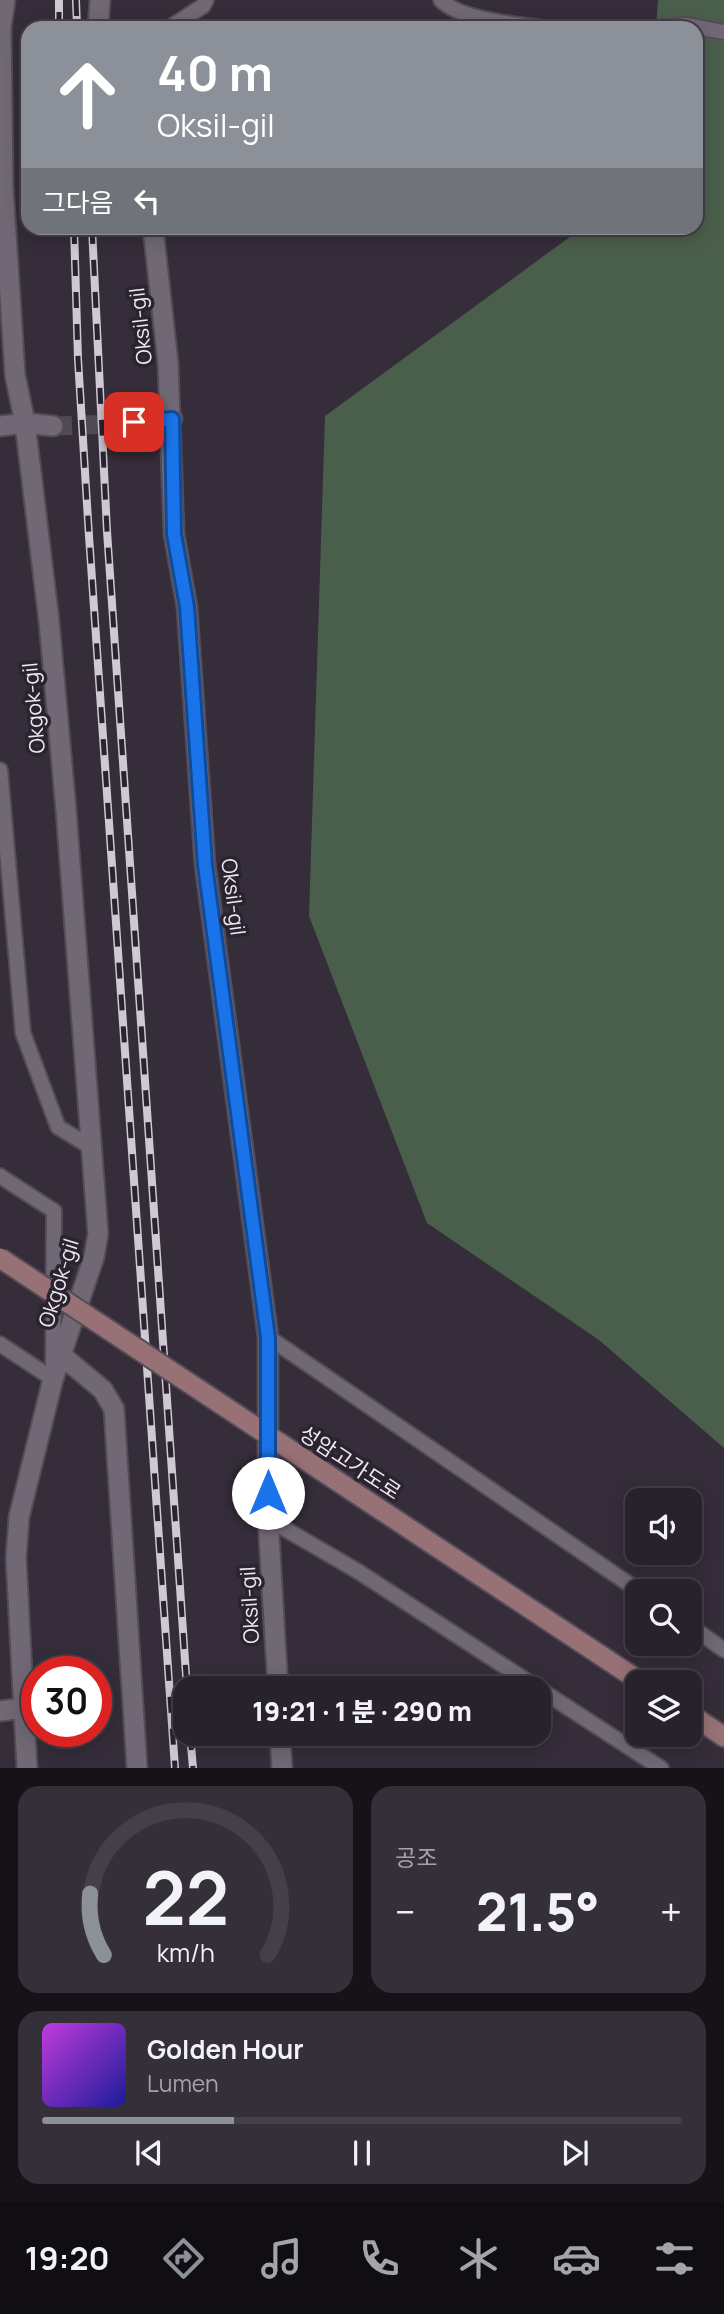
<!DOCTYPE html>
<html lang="ko">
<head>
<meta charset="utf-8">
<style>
  :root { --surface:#28222c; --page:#342f38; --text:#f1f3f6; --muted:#a5a4a9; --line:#443f48; --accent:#8c9099 }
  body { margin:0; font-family:Manrope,"Noto Sans KR",sans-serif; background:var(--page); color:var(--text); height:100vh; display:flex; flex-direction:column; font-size:26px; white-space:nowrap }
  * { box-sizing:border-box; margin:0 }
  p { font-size:23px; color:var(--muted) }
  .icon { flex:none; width:38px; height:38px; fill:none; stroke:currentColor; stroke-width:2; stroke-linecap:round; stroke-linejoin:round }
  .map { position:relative; height:1768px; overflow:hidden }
  .sheet { display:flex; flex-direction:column; gap:18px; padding:18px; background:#161318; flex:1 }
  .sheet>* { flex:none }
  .banner { position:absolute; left:21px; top:21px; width:682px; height:214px; border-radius:21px; box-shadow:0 4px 18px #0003,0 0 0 2px var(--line); background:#8c9099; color:#fff; overflow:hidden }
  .controls { position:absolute; left:625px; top:1488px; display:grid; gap:14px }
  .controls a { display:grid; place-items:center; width:77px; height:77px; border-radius:14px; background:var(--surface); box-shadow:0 4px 18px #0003,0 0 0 2px var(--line); font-size:35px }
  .speed { position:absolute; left:21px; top:1656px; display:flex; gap:14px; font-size:35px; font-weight:700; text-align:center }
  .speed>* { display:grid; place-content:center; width:91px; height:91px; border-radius:50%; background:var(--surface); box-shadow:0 4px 18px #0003,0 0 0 2px var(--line); line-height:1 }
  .speed .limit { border:10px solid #d22; background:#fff; color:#111 }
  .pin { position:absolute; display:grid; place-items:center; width:60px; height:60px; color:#fff; margin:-30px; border-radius:14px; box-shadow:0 4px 10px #0006 }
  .me { position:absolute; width:77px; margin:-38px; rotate:0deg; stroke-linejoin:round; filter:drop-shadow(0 0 5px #0008) }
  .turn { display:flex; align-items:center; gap:24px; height:147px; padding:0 21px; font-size:32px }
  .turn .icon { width:91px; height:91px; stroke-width:2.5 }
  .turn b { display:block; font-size:49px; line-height:60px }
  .then { display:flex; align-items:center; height:66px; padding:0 21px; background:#0003; gap:14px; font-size:26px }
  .big { font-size:52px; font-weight:800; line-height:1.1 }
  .sheet .widget { flex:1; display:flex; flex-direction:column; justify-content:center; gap:10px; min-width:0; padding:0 24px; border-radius:21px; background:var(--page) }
  .sheet .dial { align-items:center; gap:0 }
  .dial svg { height:182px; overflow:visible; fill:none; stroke:var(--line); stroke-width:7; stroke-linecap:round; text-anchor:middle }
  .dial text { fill:var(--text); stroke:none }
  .song { display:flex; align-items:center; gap:21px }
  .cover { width:84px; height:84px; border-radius:10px; background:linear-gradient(135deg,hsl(290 70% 55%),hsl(240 70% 35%)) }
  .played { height:7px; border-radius:4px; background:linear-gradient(90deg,var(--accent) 30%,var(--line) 30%) }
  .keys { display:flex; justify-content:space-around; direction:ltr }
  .heat { display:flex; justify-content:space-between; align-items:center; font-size:38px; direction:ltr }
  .sheet .tiles { flex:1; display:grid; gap:18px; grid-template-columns:1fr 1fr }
  .widget:last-child { grid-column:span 2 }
  .trip { position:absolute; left:173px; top:1676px; width:378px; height:70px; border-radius:21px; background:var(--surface); box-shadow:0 4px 18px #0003,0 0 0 2px var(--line); font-weight:800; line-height:70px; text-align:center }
  .tabs { display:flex; height:112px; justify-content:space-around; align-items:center; background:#100e12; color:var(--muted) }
  .tabs .icon { width:49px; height:49px }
  .tabs .on { color:var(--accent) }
  .tabs b { font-size:32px; color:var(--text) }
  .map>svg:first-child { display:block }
  .green { fill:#4a5f4b }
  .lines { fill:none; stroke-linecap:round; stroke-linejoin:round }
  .minor-tunnel { stroke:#514955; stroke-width:19; stroke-dasharray:19 10; stroke-linecap:butt }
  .service-casing { stroke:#534c57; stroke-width:18 }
  .minor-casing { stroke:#534c57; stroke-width:23 }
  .secondary-casing { stroke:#534c57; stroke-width:23 }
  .service { stroke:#716876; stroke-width:14 }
  .minor { stroke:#716876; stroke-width:19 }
  .secondary { stroke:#977175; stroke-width:19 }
  .rail-casing { stroke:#cec9d2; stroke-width:8 }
  .rail { stroke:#2b2330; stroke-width:5; stroke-dasharray:16; stroke-linecap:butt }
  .secondary-bridge-casing { stroke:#534c57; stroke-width:23; stroke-linecap:butt }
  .secondary-bridge { stroke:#977175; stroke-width:19 }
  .route-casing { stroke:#114b97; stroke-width:18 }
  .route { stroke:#1a73e8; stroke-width:12 }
  .labels { text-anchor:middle; stroke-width:7; stroke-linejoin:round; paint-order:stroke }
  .street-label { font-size:21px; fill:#eee9f1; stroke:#2b2330 }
</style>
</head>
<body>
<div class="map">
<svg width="724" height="1768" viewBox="0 0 724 1768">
  <rect width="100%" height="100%" fill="#352d3a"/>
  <path class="green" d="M658 0H724V1448L599 1340 427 1223 309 916 325 416 582 228H696V28H656Z"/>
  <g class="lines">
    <path class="minor-tunnel" d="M53 426 116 424"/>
    <g class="service-casing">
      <path id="service" d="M441 0C460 20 515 24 542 28
        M169 28 203 6 206 0
        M658 28 686 25 724 32
        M0 770 23 1033 58 1127 91 1147
        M0 1176 54 1211 53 1379 0 1344
        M268 1337 639 1591
        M268 1519 359 1572 661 1768
        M690 1626 724 1650"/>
    </g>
    <g class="minor-casing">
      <path id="minor" d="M5 0 1 27 3 186 15 375 25 423 49 621 66 810 98 1234 94 1257 53 1379 19 1517 16 1558 27 1768
        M98 28 100 0
        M153 228 168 363 174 534 187 607 205 865 268 1337V1519L278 1689
        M116 424 172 419
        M0 426 25 423 53 426
        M61 1355 103 1390 114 1409 137 1768
        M0 1711 23 1708
        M280 1734 282 1768"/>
    </g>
    <g class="secondary-casing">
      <path id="secondary" d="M690 1714 724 1737"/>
    </g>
    <use href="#service" class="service"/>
    <use href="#minor" class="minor"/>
    <use href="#secondary" class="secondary"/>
    <g class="rail-casing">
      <path id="rail" d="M76 0 77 28
        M59 28V0
        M74 228 78 359 89 536 175 1768
        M92 228 107 531 187 1689
        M190 1734 193 1768"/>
    </g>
    <use href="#rail" class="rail"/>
    <g class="secondary-bridge-casing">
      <path id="secondary-bridge" d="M0 1258 641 1682"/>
    </g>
    <use href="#secondary-bridge" class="secondary-bridge"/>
  </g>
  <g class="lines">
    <g class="route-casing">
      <path id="route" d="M134 422 172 419 174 534 187 607 205 865 268 1338V1493"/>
    </g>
    <use href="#route" class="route"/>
  </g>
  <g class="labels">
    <g class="street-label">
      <text transform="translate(141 326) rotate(-96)" y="7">Oksil-gil</text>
      <text transform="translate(34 708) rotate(-95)" y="7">Okgok-gil</text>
      <text transform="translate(233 897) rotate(83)" y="7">Oksil-gil</text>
      <text transform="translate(59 1283) rotate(-73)" y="7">Okgok-gil</text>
      <text transform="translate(350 1463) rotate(33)" y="7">성암고가도로</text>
      <text transform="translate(250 1605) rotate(-93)" y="7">Oksil-gil</text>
    </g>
  </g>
</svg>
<div class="controls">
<a><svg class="icon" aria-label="sound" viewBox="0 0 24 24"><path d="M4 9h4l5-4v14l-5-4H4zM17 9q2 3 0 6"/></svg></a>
<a><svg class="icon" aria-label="search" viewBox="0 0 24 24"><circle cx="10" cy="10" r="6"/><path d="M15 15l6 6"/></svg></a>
<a><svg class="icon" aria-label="layers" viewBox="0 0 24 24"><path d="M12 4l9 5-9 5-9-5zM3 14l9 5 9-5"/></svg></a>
</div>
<div class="speed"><div class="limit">30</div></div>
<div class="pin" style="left:134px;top:422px;background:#d93025"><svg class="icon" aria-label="arrive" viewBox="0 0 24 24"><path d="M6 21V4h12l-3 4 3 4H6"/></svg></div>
<svg class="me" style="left:268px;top:1493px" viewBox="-20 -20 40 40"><circle r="19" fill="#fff"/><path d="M0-13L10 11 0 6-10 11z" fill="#1a73e8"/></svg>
<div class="trip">19:21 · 1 분 · 290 m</div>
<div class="banner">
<div class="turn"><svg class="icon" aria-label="ahead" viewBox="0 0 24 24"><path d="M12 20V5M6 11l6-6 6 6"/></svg><div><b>40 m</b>Oksil-gil</div></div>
<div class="then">그다음<svg class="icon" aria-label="left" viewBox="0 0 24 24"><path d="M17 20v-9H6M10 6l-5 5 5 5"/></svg></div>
</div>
</div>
<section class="sheet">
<div class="tiles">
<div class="widget dial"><svg viewBox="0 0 100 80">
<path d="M14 69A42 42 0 1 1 86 69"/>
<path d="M14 69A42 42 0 0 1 8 42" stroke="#8c9099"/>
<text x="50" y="56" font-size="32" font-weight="700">22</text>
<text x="50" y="72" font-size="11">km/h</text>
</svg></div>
<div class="widget"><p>공조</p>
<div class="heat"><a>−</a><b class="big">21.5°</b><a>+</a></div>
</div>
<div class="widget">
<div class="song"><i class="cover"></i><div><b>Golden Hour</b><p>Lumen</p></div></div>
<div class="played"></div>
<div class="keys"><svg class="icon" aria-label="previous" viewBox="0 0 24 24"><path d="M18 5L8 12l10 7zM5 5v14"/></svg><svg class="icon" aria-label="pause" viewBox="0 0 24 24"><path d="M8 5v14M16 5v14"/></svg><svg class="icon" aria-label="next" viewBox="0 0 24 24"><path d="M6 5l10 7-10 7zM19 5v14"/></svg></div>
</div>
</div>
</section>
<nav class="tabs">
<b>19:20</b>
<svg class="icon on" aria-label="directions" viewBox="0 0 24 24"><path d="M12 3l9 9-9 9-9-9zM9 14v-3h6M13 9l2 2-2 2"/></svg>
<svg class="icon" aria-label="music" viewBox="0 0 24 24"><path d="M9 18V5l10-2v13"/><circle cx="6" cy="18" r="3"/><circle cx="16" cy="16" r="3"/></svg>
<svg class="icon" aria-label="phone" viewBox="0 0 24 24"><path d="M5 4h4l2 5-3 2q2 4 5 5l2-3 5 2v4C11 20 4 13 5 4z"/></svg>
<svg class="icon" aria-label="climate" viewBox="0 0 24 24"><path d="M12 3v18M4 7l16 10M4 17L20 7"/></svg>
<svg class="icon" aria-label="car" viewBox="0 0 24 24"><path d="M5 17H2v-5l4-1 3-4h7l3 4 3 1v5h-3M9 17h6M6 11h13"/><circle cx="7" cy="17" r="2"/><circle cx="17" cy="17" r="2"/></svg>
<svg class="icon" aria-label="filters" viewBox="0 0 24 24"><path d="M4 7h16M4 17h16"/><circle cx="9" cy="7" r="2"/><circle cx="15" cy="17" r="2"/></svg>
</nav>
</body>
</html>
